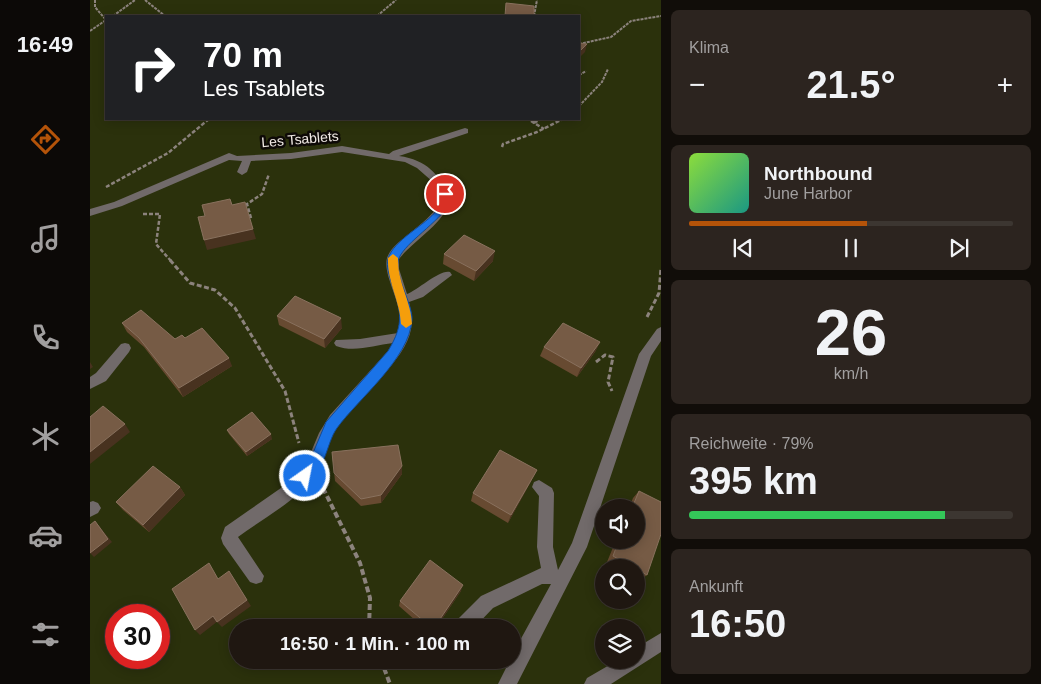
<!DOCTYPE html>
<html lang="de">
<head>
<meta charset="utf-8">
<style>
  :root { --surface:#1f1711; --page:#2c241f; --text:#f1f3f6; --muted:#a19f9f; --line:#3c3631; --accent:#b45309 }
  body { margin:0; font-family:Arial,sans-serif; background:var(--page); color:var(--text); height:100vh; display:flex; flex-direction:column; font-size:19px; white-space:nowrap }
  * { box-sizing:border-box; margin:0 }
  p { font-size:16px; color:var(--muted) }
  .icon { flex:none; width:28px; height:28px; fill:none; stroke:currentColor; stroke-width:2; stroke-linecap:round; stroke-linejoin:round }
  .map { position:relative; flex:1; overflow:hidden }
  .side { display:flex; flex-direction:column; gap:10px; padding:10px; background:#110d09; width:380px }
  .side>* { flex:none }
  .hud { position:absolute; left:15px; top:15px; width:475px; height:105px; border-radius:0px; box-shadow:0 2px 12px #0003,0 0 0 1px var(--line); background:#202124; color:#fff; overflow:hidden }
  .tools { position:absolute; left:505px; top:499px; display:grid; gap:10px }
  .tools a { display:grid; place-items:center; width:50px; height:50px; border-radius:50%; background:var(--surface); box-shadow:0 2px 12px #0003,0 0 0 1px var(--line); font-size:25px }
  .speed { position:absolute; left:15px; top:604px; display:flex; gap:10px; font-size:25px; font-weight:700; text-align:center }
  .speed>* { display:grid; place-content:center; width:65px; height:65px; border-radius:50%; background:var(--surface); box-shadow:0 2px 12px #0003,0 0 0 1px var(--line); line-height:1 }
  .speed .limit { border:8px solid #d22; background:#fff; color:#111 }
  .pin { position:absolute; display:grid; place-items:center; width:42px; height:42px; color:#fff; margin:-21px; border:2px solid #fff; border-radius:50%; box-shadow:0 1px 5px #0007 }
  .me { position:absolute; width:55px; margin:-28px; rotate:33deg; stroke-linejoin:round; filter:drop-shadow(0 0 4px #0008) }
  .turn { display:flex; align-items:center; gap:18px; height:105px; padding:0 15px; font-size:22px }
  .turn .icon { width:65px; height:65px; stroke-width:2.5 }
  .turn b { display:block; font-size:35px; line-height:42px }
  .big { font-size:38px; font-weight:600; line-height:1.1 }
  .side .tile { flex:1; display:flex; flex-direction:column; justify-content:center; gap:8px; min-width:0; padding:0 18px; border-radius:8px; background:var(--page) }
  .side .dial { align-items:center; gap:0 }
  .dial b { font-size:65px; line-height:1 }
  .song { display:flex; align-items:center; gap:15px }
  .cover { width:60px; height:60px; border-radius:8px; background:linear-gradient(135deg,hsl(90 70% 55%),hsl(170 70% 35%)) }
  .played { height:5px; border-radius:2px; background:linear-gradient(90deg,var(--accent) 55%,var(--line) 55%) }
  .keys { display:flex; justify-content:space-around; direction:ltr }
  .heat { display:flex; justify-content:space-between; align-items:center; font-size:28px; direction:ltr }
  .charge { height:8px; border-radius:4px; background:linear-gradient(90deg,#34c759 79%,var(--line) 0) }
  .trip { position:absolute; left:139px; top:619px; width:292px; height:50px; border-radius:25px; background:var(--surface); box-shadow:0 2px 12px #0003,0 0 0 1px var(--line); font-weight:600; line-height:50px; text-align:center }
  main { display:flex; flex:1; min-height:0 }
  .dock { display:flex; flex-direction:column; width:90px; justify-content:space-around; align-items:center; background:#0c0907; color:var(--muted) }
  .dock .icon { width:35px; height:35px }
  .dock .on { color:var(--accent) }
  .dock b { font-size:22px; color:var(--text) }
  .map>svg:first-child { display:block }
  .green { fill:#2b310c; fill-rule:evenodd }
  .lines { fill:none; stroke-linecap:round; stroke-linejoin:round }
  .path-far3 { stroke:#8c837d; stroke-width:2; stroke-dasharray:3 1; stroke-linecap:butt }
  .path-far2 { stroke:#8c837d; stroke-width:2.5; stroke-dasharray:4 2; stroke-linecap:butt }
  .path-far1 { stroke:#8c837d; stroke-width:3; stroke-dasharray:5 2.5; stroke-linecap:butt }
  .path { stroke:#8c837d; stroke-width:4; stroke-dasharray:6 3; stroke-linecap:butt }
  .minor { fill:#716a6a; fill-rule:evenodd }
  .wall { fill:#674a31 }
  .shaded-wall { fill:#48321f }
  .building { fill:#765b45; stroke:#89715e }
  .route { fill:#1a73e8; stroke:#114b97 }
  .slow { fill:#f59e0b }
  .labels { text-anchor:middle; stroke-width:5; stroke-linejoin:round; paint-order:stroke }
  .street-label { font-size:14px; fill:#f0e9e4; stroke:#0e0a07 }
</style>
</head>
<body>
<main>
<nav class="dock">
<b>16:49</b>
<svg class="icon on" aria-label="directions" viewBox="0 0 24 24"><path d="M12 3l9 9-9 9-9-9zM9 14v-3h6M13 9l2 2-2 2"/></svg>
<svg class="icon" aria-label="music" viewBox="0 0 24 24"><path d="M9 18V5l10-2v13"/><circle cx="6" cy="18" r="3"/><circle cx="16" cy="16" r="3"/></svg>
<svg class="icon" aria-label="phone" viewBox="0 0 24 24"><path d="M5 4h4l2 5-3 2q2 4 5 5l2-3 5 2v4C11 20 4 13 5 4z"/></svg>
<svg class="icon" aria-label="climate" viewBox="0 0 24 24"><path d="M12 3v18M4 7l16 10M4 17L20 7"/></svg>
<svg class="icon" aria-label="car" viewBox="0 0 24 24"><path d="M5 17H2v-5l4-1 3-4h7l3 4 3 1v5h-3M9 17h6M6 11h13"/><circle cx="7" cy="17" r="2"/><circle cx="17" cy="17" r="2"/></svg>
<svg class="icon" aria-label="filters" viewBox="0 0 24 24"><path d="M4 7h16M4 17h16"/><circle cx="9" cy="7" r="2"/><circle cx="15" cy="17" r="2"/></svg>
</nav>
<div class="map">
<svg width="571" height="684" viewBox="0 0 571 684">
  <rect width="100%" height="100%" fill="#291f17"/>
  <path class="green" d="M0 0H571V684H0ZM16 16H489V119H16ZM514 508H546V540H514ZM514 568H546V600H514ZM26 615H69V658H26ZM148 628H422V660H148ZM514 628H546V660H514Z"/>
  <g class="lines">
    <path class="path-far3" d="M5 0V7L16 20
      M55 0 75 16
      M23 16 45 0
      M287 16 306 0
      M444 16 447 0
      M0 31 16 20
      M489 44 521 37 541 21 571 16
      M489 75 496 71
      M489 106 512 82 518 69"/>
    <path class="path-far2" d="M441 121 454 129
      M444 123 451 119
      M412 147 413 144 447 132 473 119
      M16 187 78 153 119 119
      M53 214H70L66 244 81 261
      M161 218 157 204 172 194 179 174"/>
    <path class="path-far1" d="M80 260 100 283 125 290 145 308 195 391 209 443
      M557 317 569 293 571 268
      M506 362 515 355 523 357 518 382 522 391"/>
    <path class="path" d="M233 488 270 563 280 598 279 628
      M291 660 300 684"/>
    <path class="minor" d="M375 128 378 129V133L309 156C337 160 349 174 361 199 353 225 325 239 309 259V269L317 294C328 290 350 269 360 272L362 275 333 297 319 302C321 311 323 320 321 329 316 361 268 396 249 424 233 448 233 469 212 490 195 507 168 522 148 537L174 576 172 582 166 584 160 582 133 544 131 538 135 527 201 481 216 464 229 433 240 415 299 350 303 343C284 345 265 353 246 346L244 343 246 340 270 339 308 333C317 307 292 278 297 258 303 239 342 224 351 199L343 182 327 168 315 162 252 152 201 159 161 161 157 172 152 175 147 172 152 161 139 160 32 206 0 216V209L24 202 139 153 147 156 201 153 252 146 299 154 303 151Z
      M571 327V341L561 356 497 547 427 684H408L420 660H422V655L461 584H452L403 608 384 628H363L365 622 391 596 451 568 447 547 449 496 442 487 444 482 449 480 462 488 464 493 463 547 468 570 482 543 549 354 567 329Z
      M35 343 39 344 41 348 39 352 16 381 0 389V377L6 373 31 344Z
      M3 501 8 503 11 508 8 513 0 517V502Z
      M571 633V652L521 684H494L497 678 528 660H546V648Z"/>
  </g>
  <path class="wall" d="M354 254 403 261 384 281 353 264Z
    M187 316 252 328 235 348 189 325Z
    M32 323 85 339 95 338 142 366 93 397 54 347 37 332Z
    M510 342 505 352 487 377 450 356 454 347Z
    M137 430 182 439 157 456 139 434Z
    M242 452 312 474 291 503 271 506 245 481Z
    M447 470 418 523 381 501 383 493Z
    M90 487 95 495 59 532 33 510 26 502Z
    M549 491 557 575 549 581 546 579V568H526L517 562 526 540H546V508H539L543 498Z
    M371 591 346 628H334L309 606 310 601Z"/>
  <path class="shaded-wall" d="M497 44 495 52 489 58V52Z
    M163 229 166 239 117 250 114 240Z
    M405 251 403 261 384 281 386 271Z
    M251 318 252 328 235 348 234 339Z
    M510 342 505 352 487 377 491 368Z
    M139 358 142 366 93 397 89 388Z
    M0 362 3 367 0 369Z
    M35 424 40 432 0 464V452Z
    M181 434 182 439 157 456 156 452Z
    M312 466V474L291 503V495Z
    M447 470 443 478 418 523 421 515Z
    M90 487 95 495 59 532 53 525Z
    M5 521 22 542 4 557 0 553Z
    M139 571 161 606 132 627 127 622Z
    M373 585 371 591 346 628H344Z
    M123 616 128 621 110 635 105 630Z"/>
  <path class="building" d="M416 3 444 6V16H415Z
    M489 43 497 44 489 52Z
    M140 199 142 205 155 202 163 229 114 240 108 217 115 216 112 205Z
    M374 235 405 251 386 271 354 254Z
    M205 296 251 318 234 339 187 316Z
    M51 310 85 339 92 335 95 338 112 328 139 358 89 388 49 338 32 323Z
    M473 323 510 342 491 368 454 347Z
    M13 406 35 424 0 452V417Z
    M162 412 181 434 156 452 137 430Z
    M308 445 312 466 291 495 271 499 244 473 242 452Z
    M410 450 447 470 421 515 383 493Z
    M63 466 90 487 53 525 26 502Z
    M549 491 571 502V534L557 575 546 569V568H544L523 556 529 540H546V508H542Z
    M5 521 18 539 0 553V525Z
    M340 560 373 585 344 628H342L310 601Z
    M119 563 128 579 139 571 157 600 127 622 123 616 105 630 82 589Z"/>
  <path class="route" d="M352 192H358L360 203C348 223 316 242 309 258 302 273 323 303 322 320 319 359 269 398 247 428 236 443 235 475 215 482L210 480 208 476 223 453 236 422 298 351C315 323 311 311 301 281 299 274 296 266 298 259 303 240 336 225 347 210 351 203 349 198 352 192Z"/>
  <path class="slow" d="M303 254 308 258C307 281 321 301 322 324L316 328 311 324C310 301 297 281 298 258Z"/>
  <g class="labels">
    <g class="street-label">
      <text transform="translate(210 139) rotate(-5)" y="5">Les Tsablets</text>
    </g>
  </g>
</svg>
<div class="tools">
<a><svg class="icon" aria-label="sound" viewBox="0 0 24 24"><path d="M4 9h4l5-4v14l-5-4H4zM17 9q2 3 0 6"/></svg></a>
<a><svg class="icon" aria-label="search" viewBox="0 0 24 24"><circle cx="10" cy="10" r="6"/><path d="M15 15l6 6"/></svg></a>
<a><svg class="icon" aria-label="layers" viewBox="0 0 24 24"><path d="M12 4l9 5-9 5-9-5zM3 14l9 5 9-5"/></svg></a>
</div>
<div class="speed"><div class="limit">30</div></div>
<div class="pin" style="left:355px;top:194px;background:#d93025"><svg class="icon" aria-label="arrive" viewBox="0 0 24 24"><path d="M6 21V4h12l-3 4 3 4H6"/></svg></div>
<svg class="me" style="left:215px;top:476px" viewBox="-20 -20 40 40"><circle r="17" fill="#1a73e8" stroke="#fff" stroke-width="3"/><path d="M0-11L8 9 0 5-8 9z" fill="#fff"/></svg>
<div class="trip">16:50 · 1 Min. · 100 m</div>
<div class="hud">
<div class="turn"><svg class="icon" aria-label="right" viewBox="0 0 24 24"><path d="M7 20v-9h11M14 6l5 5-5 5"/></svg><div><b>70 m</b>Les Tsablets</div></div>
</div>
</div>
<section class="side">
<div class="tile"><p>Klima</p>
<div class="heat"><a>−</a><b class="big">21.5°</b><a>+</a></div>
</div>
<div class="tile">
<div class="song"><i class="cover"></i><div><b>Northbound</b><p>June Harbor</p></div></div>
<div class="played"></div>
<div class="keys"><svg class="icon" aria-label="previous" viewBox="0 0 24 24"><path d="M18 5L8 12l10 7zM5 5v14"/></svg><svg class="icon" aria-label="pause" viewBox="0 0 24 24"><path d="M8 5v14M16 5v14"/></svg><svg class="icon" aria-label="next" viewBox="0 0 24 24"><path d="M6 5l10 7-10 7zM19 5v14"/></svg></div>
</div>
<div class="tile dial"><b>26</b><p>km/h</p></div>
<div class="tile"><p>Reichweite · 79%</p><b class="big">395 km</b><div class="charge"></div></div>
<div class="tile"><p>Ankunft</p><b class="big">16:50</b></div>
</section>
</main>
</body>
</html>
